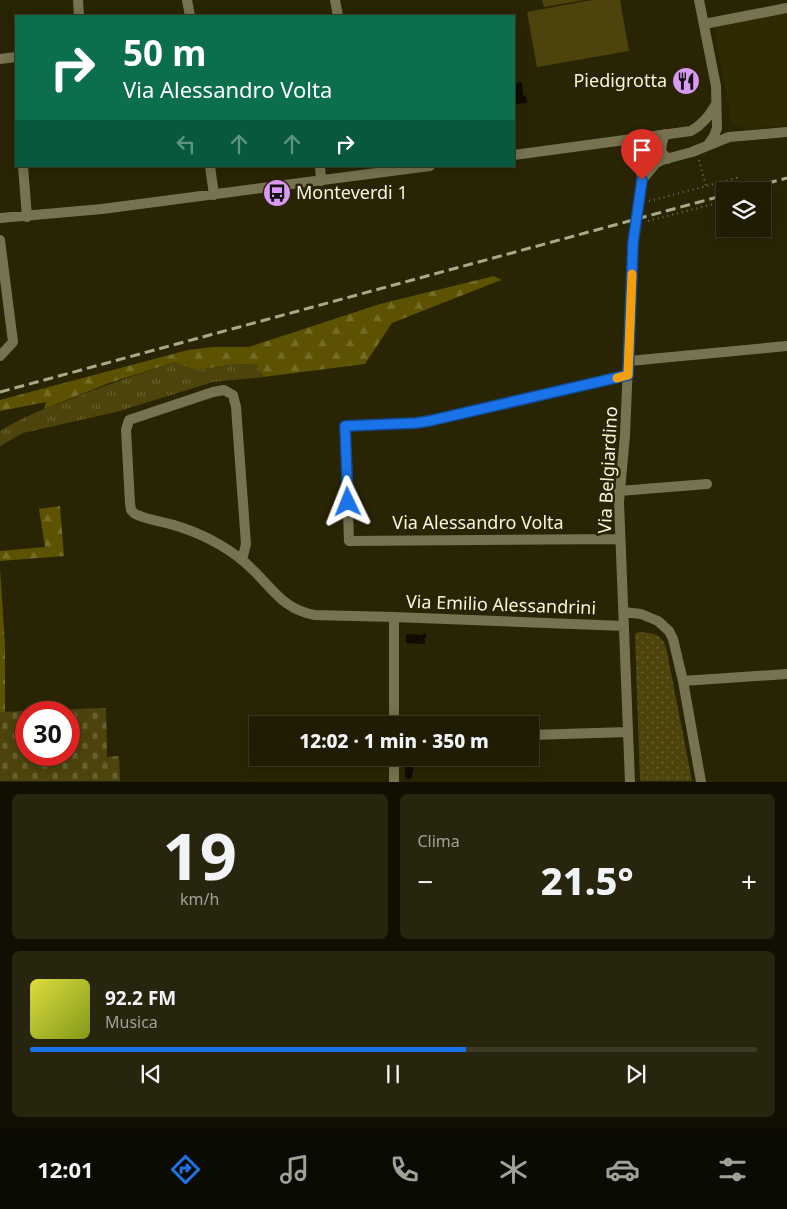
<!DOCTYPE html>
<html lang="it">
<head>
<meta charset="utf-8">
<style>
  :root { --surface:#1f1c03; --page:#27250d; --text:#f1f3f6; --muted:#a1a19a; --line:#3c3a25; --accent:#1a73e8 }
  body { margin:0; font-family:"Noto Sans",sans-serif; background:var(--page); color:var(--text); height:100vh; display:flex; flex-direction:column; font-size:19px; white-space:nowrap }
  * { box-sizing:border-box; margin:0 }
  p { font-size:16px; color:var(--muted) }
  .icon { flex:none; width:28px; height:28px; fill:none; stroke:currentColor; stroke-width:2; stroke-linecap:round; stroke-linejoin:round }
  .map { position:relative; height:782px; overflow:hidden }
  .side { display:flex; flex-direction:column; gap:12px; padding:12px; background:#110f02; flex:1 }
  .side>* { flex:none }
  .top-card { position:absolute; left:15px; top:15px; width:500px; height:152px; border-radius:0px; box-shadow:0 2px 12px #0003,0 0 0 1px var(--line); background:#0b6e4f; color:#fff; overflow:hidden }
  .controls { position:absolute; left:716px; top:182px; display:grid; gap:10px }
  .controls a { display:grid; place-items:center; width:55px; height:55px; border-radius:0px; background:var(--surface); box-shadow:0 2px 12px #0003,0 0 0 1px var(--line); font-size:25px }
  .speed { position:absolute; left:15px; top:701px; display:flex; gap:10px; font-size:25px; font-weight:700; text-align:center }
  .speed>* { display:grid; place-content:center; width:65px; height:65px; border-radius:50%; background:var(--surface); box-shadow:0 2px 12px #0003,0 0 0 1px var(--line); line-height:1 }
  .speed .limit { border:8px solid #d22; background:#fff; color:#111 }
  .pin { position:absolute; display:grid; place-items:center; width:42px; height:42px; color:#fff; margin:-51px -21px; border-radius:50% 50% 50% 0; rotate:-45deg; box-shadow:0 0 5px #0007 }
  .pin .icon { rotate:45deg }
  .me { position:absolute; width:55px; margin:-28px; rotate:358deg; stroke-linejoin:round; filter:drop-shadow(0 0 4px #0008) }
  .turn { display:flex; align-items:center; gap:18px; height:105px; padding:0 25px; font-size:22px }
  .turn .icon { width:65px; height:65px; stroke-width:2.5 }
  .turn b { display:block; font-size:35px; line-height:42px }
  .lanes { display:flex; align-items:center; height:48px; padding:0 25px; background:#0003; justify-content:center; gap:25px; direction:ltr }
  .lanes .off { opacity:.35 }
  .big { font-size:38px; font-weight:800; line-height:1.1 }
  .side .card { flex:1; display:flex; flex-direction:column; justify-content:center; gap:8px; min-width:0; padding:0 18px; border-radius:8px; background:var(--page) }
  .side .dial { align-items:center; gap:0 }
  .dial b { font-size:65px; line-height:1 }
  .song { display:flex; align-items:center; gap:15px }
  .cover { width:60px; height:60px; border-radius:8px; background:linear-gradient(135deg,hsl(60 70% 55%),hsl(70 70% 35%)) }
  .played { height:5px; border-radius:2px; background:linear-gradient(90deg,var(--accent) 60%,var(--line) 60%) }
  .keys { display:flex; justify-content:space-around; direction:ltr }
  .heat { display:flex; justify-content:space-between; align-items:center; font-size:28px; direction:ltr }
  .side .tiles { flex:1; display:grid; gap:12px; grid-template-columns:1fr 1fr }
  .card:last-child { grid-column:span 2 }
  .trip { position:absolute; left:249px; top:716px; width:290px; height:50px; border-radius:0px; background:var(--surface); box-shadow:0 2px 12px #0003,0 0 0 1px var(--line); font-weight:800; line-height:50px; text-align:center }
  .menu { display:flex; height:80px; justify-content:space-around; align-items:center; background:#0c0b01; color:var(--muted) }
  .menu .icon { width:35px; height:35px }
  .menu .current { color:var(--accent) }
  .menu b { font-size:22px; color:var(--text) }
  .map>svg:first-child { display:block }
  .built { fill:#302a00 }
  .grass { fill:url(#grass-tufts) }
  .forest { fill:url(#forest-firs) }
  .cemetery { fill:url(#cemetery-stones); fill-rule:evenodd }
  .park { fill:url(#park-dots) }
  .garden { fill:#4c440c }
  .water { fill:#0f0b00 }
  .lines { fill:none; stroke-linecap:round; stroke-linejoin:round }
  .path { stroke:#737054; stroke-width:2; stroke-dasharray:1 4; stroke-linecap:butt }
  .street { stroke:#777350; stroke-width:10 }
  .rail { stroke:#aaa78f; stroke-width:3; stroke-dasharray:10 5; stroke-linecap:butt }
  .route-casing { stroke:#114b97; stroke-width:12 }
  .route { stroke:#1a73e8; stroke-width:9 }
  .slow { stroke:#f59e0b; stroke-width:9 }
  .labels { text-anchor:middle; stroke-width:5; stroke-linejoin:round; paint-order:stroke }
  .poi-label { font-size:18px; fill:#f7f5e2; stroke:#292504; text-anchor:end }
  .street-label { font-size:18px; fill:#f7f5e2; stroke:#292504 }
</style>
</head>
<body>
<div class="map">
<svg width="787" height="782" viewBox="0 0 787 782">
  <defs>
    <pattern id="grass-tufts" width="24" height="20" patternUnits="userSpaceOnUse" patternTransform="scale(1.25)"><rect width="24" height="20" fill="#4c440c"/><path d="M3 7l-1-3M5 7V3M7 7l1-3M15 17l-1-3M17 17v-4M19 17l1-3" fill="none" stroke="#67602f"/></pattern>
    <pattern id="forest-firs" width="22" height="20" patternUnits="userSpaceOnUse" patternTransform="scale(1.25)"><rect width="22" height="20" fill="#5c5202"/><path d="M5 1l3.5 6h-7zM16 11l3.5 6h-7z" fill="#746c27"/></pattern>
    <pattern id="cemetery-stones" width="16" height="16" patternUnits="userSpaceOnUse" patternTransform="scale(1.25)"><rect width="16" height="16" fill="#4c440c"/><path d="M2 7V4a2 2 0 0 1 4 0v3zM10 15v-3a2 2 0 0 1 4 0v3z" fill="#67602f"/></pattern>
    <pattern id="park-dots" width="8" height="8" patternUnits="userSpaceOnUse" patternTransform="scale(1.25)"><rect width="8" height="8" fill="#4c440c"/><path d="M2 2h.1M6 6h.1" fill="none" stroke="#67602f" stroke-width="1.8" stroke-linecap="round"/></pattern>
  </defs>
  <rect width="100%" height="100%" fill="#292504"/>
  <path class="built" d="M787 4V126L749 128 732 123 712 19Z"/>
  <path class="grass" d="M175 362 196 370 236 364 257 365 263 377 213 382 116 412 23 433 0 446V431C19 419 41 410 63 402 100 387 137 374 175 362Z"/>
  <path class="forest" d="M494 276 501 280 392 323 365 364 263 377 257 365 236 364 196 370 175 362 109 383 44 409 46 402 0 411V400L188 350 213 347H249L380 304Z
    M60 506 64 556 0 561V551L45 547 39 509Z
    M0 568 5 646V712H0Z"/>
  <path class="cemetery" d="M106 708 107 757 119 756 120 781H0V712ZM26 712H69V755H26Z"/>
  <path class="park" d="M639 632C653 633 661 634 666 647L692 781H640L635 634Z"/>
  <path class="garden" d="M542 0H584L544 7Z
    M592 0H620L629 51 537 67 527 12Z"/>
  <path class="water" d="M522 82 523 95 526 97 527 103 514 104V83Z
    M425 633 427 636 425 638V644L406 643V634L422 635Z
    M408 762 413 763 414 766 412 777 408 780 405 776V766Z"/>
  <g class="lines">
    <path class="path" d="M699 160 706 186
      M649 201 737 178 741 191
      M648 221 725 201"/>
    <path class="street" d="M78 0 79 16
      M187 0 190 16
      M335 0 338 16
      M699 0 716 86 717 128 714 136 708 145
      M704 24 787 8
      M0 59 16 57
      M665 134 662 143 661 152 668 159
      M628 140 654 158H665
      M514 155 691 131C703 124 709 116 716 104
      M23 166 27 217
      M210 166 214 195
      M320 166 321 181
      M642 180 655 164 662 160 692 152 729 137 787 132
      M0 218 102 209 430 166
      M0 240 13 342 0 356
      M629 361 787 346
      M619 491 707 484
      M620 539 349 541 345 426 415 423 429 421 628 375
      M242 560 246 544 236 407 233 395 224 390 213 392 129 420 126 430 130 503 131 510 135 514C150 521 168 522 183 528 207 536 234 551 252 569 273 589 284 610 315 615L394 617
      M624 612 641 614 658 621 669 631 673 639 683 681 701 782
      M683 681 787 674
      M394 725V617L624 626
      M530 735 628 732
      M394 782V758
      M630 782 619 502 625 435 633 243 642 180 640 156 655 136"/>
    <path class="rail" d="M738 191 787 178
      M0 392 725 195"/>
  </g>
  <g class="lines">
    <g class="route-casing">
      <path id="route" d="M348 502 345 426 416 423 429 421 628 375 633 243 642 180"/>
    </g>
    <use href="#route" class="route"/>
    <path class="slow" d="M617 378 628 375 632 274"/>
  </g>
  <defs>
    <g id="restaurant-disc" transform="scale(1.4375)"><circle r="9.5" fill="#db99f6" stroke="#292504"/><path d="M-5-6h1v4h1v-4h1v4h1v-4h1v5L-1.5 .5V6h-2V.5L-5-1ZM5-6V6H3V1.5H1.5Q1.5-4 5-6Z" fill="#111"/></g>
    <g id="bus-disc" transform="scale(1.4375)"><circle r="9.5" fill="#db99f6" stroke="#292504"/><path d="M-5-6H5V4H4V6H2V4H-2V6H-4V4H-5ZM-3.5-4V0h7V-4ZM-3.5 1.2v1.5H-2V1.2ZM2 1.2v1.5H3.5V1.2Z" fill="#111"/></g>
  </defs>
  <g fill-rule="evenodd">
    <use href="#restaurant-disc" x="686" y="81"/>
    <use href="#bus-disc" x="277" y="193"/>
  </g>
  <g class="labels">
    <g class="poi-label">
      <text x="667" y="87">Piedigrotta</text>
      <text x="296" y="199" text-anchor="start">Monteverdi 1</text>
    </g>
    <g class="street-label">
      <text transform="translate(608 470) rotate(-87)" y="6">Via Belgiardino</text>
      <text x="478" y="529">Via Alessandro Volta</text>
      <text transform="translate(501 605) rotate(2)" y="6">Via Emilio Alessandrini</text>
    </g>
  </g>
</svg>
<div class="controls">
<a><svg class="icon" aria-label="layers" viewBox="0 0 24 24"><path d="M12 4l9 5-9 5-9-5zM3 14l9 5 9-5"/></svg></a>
</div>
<div class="speed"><div class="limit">30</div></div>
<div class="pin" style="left:642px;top:180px;background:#d93025"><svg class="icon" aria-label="arrive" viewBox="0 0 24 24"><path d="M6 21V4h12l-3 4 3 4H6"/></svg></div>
<svg class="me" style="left:348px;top:502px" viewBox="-20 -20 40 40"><path d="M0-17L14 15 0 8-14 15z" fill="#1a73e8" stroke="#fff" stroke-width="4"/></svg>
<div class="trip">12:02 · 1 min · 350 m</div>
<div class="top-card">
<div class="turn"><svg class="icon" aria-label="right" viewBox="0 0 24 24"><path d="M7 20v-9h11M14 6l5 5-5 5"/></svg><div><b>50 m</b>Via Alessandro Volta</div></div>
<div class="lanes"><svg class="icon off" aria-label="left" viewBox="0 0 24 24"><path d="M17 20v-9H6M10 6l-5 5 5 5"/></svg><svg class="icon off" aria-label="ahead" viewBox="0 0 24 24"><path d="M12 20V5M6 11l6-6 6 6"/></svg><svg class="icon off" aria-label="ahead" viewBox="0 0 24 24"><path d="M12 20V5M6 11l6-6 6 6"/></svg><svg class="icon" aria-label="right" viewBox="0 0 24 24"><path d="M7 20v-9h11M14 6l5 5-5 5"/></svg></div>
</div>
</div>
<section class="side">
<div class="tiles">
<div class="card dial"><b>19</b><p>km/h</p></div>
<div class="card"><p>Clima</p>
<div class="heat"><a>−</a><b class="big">21.5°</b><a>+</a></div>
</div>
<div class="card">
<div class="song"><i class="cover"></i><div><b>92.2 FM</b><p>Musica</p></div></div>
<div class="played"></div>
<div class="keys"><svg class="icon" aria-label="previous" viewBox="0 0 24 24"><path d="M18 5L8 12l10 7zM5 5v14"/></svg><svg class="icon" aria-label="pause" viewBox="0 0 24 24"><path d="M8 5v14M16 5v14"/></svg><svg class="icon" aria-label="next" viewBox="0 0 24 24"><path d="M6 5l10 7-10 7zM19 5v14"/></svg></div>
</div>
</div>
</section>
<nav class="menu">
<b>12:01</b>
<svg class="icon current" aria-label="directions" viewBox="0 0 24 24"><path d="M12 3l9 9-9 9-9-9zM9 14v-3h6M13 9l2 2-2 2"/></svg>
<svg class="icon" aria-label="music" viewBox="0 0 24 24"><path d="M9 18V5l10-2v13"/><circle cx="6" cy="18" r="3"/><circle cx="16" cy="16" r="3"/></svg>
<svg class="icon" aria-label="phone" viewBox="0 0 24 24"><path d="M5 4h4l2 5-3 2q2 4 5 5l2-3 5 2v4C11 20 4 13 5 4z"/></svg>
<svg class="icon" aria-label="climate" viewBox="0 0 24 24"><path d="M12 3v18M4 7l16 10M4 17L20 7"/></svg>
<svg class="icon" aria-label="car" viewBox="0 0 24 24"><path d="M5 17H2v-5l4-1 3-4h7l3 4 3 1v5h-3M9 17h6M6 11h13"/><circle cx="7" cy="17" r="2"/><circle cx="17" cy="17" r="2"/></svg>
<svg class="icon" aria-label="filters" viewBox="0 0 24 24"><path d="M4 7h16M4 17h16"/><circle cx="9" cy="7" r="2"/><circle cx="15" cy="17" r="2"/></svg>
</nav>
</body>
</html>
